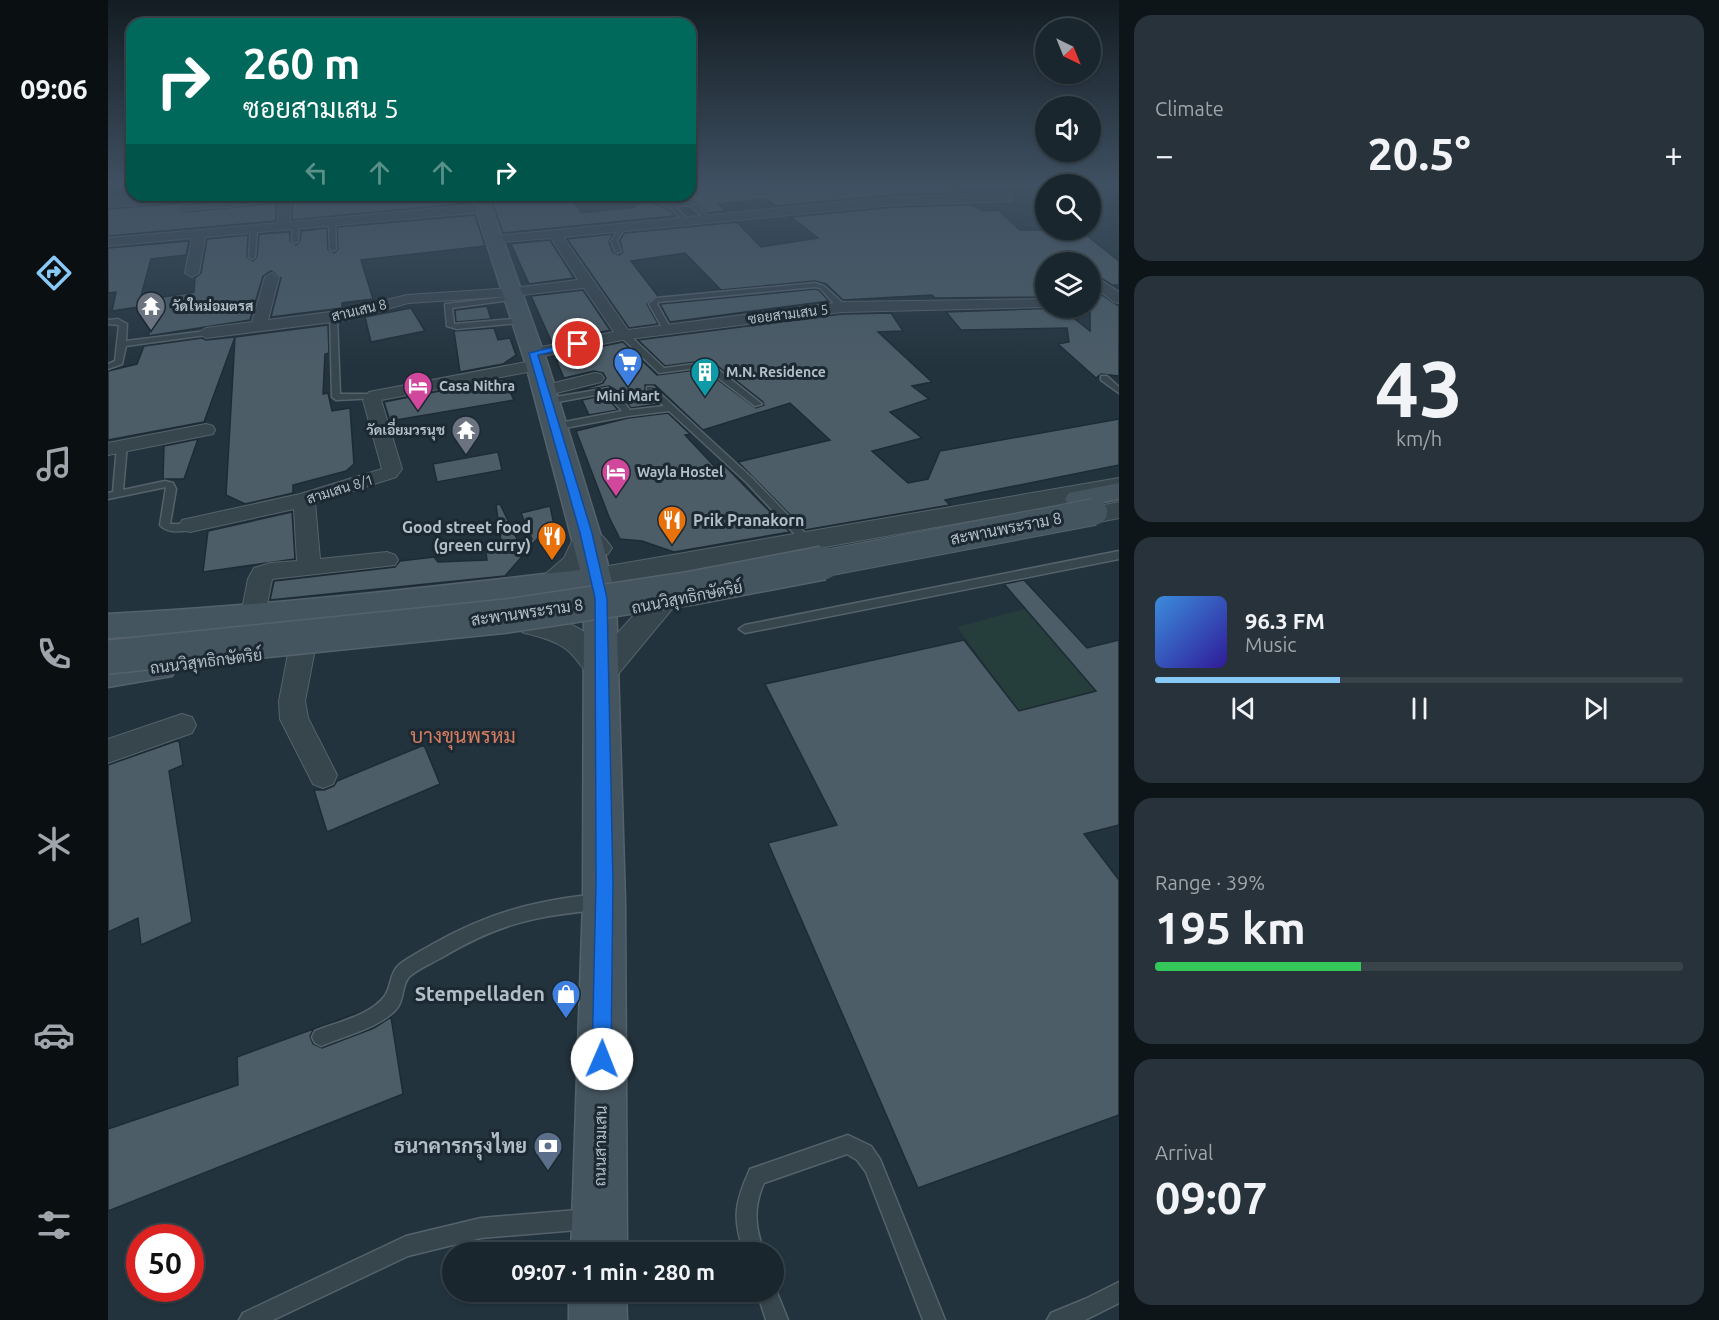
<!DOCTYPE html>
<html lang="en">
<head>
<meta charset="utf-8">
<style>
  :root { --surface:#1a262e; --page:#27323a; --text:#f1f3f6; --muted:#9fa5aa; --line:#38434a; --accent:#88c9f8 }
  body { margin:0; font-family:Ubuntu,Sarabun,sans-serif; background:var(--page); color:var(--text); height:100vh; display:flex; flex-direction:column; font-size:22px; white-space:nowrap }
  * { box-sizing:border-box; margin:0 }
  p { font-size:20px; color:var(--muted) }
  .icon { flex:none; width:33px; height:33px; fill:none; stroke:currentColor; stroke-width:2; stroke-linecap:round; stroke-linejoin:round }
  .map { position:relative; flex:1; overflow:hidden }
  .details { display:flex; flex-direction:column; gap:15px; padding:15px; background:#0e1519; width:600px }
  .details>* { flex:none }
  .banner { position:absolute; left:18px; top:18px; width:570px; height:183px; border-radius:18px; box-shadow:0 2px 4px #0004,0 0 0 2px var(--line); background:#00695c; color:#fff; overflow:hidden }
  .needle { width:39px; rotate:137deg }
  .buttons { position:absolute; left:927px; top:18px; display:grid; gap:12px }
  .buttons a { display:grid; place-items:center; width:66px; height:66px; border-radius:50%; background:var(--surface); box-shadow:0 2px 4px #0004,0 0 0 2px var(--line); font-size:30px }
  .speed { position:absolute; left:18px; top:1224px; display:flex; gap:12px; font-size:30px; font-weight:700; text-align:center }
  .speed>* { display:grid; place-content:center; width:78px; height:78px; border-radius:50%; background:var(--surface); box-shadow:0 2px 4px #0004,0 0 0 2px var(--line); line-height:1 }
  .speed .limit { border:9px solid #d22; background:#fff; color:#111 }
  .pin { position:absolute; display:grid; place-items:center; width:51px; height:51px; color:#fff; margin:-26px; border:3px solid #fff; border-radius:50%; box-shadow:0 2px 6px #0007 }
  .me { position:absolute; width:66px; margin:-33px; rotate:1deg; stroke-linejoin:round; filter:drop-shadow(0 0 4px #0008) }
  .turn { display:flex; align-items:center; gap:21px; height:126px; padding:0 18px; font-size:27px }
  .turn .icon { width:78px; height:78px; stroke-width:2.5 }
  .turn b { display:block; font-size:42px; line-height:51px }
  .lanes { display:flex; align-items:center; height:57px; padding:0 18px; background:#0003; justify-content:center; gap:30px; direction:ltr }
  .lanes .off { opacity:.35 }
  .big { font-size:45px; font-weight:600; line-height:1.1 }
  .details .widget { flex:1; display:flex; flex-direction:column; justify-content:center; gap:9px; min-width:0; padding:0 21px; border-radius:18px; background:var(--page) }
  .details .dial { align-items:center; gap:0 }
  .dial b { font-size:78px; line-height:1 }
  .song { display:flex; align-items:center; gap:18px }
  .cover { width:72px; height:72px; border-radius:9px; background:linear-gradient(135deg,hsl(210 70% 55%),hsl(250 70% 35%)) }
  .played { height:6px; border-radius:3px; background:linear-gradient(90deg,var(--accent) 35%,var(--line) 35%) }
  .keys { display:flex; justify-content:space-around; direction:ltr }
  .heat { display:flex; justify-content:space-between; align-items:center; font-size:33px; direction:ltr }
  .charge { height:9px; border-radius:4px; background:linear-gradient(90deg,#34c759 39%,var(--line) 0) }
  .trip { position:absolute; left:334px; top:1242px; width:342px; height:60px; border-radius:30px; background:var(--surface); box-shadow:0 2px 4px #0004,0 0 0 2px var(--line); font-weight:600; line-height:60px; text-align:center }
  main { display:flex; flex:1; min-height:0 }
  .dock { display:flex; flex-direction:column; width:108px; justify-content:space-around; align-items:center; background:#0a0f12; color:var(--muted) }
  .dock .icon { width:42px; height:42px }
  .dock .on { color:var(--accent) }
  .dock b { font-size:27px; color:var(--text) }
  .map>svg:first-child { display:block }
  .green { fill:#253e3c }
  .building { fill:#4c5d68; stroke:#1e2b34; stroke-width:1.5 }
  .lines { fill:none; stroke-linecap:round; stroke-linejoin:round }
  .service-casing { stroke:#55626b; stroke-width:3 }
  .minor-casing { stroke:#55626b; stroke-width:2 }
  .tertiary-casing { stroke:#55626b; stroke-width:2 }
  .secondary-casing { stroke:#55626b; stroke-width:3 }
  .service { fill:#37454d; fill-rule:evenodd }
  .minor { fill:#37454d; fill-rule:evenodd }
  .tertiary { fill:#37454d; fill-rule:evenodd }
  .secondary { fill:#455560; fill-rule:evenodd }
  .secondary-bridge-far1-casing { stroke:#55626b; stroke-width:28; stroke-linecap:butt }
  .secondary-bridge-casing { stroke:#55626b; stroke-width:36; stroke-linecap:butt }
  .secondary-bridge-far1 { stroke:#455560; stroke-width:26 }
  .secondary-bridge { stroke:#455560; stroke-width:33 }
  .route { fill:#1a73e8; stroke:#114b97; stroke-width:1.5 }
  .labels { text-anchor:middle; stroke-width:6; stroke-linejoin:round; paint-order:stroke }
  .far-poi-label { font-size:14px; font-weight:bold; fill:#b3bfc8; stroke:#1c2932; text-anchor:start }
  .far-street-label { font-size:14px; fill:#b3bfc8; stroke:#1c2932 }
  .poi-label { font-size:16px; font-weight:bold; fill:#b3bfc8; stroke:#1c2932; text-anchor:start }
  .street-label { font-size:16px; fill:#b3bfc8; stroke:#1c2932 }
  .quarter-label { font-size:20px; fill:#d57d61; stroke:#1c2932 }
  .near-poi-label { font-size:20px; font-weight:bold; fill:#b3bfc8; stroke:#1c2932; text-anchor:end }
</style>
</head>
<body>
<main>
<nav class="dock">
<b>09:06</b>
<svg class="icon on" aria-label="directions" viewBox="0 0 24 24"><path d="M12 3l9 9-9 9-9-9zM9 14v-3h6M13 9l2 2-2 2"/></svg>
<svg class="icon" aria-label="music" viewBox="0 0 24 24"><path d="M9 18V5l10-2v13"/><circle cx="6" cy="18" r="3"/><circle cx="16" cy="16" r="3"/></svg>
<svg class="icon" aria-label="phone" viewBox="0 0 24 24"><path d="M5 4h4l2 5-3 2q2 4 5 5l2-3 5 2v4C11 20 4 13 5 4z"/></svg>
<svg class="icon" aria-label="climate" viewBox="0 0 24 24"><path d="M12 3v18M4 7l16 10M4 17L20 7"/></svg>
<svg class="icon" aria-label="car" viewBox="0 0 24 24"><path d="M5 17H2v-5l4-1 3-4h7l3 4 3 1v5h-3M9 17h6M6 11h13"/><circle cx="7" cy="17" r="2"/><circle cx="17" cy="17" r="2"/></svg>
<svg class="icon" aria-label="filters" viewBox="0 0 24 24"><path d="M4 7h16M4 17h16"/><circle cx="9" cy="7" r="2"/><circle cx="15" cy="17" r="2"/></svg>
</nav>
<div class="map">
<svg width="1011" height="1320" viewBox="0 0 1011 1320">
  <rect width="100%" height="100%" fill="#23333d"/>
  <path class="green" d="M917 609 988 691 911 711 849 627Z"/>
  <path class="building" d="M582 183H837L850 193 785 195 668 206 659 199 611 204 618 211 600 213 586 202 575 200 564 203 547 195H582Z
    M106 195H114L112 202 74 206 72 208 77 212 168 203V221L0 236V209L98 201Z
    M185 195H361L363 203 184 220Z
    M381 195H462L473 213 528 207 526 205 531 204 530 203 544 202 563 211 567 216 395 233Z
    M865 205 874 211 890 210 912 230H958L977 234 1011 261V285H1004L982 271V262H938V297L827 298 824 295 735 300 718 284 707 281 613 290 577 253 523 261 550 296 539 304 550 324 521 328 459 239 505 234 501 242 505 252 511 255 515 252 512 241 516 233 629 222 653 247 710 238 683 217 785 207Z
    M367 215 377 246 253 260 265 299 234 303V308L163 317 173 278 163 271 155 276 142 320 40 336 55 297 86 292 87 278 93 273 99 239 140 235 139 257 145 261 149 257 151 234 182 232V241L188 245 192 241 193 231 219 228 220 249 226 253 230 249 229 227Z
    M442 240 466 278 421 284 403 244H399Z
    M81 241 78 255 43 259 30 307 4 311 8 292 0 293V248Z
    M982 287 1011 306V376L993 374 988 378 950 344 961 342 959 328 853 330 838 312 953 308 982 331Z
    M707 289 711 290 721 301 562 322 552 304Z
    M475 290 502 330 444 343 423 296Z
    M379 306 383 319 348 322 347 310Z
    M303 308 317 331 263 342 257 317Z
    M783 313 795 331 770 332 824 382 804 386 821 399 782 412 814 438 764 451 800 483 820 479 832 451 1011 419V465L837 500 842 505 697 530 630 462 722 440 682 403 595 430 547 385H537V391L551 404 523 408 510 391 501 386 470 391 495 383 498 378 495 373 486 371 456 378 449 362 451 359 450 355 515 342 549 375 595 369 648 408 656 405 655 402 602 360 557 366 530 340 734 314Z
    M220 325 221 353 217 354 215 394 220 393 224 411 242 408 246 464 238 471 185 485V493L137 504 118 495 127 337Z
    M386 328 390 340 402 338 408 355 395 364 352 372 346 331Z
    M127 337 96 422 0 440V371L29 364 36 346 94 338 98 340Z
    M396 379 406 400 282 421 276 402 352 387 355 391 354 387Z
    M497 395 510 410 481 415 474 400Z
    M560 413 582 434 577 435 608 468 617 466 682 532 566 552 534 541 512 539 501 517 468 431 520 418Z
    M90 439 76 479H55L56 446Z
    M390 452 394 470 329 482 325 464Z
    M392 504 411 543 424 539 413 513 442 506 448 534 430 538 397 576 162 600 166 581 287 567 292 561 326 557 330 562 379 560 378 552 394 548 388 505Z
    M184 512 187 559 95 572 100 531Z
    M916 580 979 648 1011 640V825L976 834 1011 880V1115L810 1188 660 843 729 825 657 684 856 640 911 711 988 691 896 584Z
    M71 740 75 765 61 771 84 922 33 945 30 918 0 932V765Z
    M316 745 332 784 219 832 206 790H216L226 786 229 781Z
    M252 1012 206 1029 202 1036 205 1044 214 1048 266 1028 283 1017 295 1094 0 1211V1129L130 1085 129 1057Z"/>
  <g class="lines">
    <g class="service-casing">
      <path id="service" d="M535 195H542L564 205C580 197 591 206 602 218L597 219 583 206 573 205 569 208 580 220 575 221 564 209Z
        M177 197 179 200 77 210 74 208Z
        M224 219 227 221 228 249 225 251 222 249 221 221Z
        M188 222 191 224 190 241 187 243 184 241 185 224Z
        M514 225 517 227 509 241 513 251 510 253 507 251 503 241Z
        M146 226 149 228 147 257 144 259 141 257 143 228Z
        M707 283 716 286 737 305V309H731L712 288 707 287 550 302 549 304 563 329 559 331 555 329 541 304 548 298Z
        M407 296 410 298 409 299 344 308 346 324 416 318H419V322L349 329 339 326 337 304Z
        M222 315 229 317 232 394H270V398L228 400 224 397Z
        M10 319 19 324 18 341 98 331 102 333 98 335 18 346 14 364 0 369V364L7 361 11 325 0 324V320Z
        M512 332H518L556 368 601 362 654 404 647 406 596 367 551 373 512 336Z
        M993 376H999L1011 387V393L993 380Z
        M539 387H545L644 478 705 541 706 543 705 545H697L638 482 561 411 520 416 446 430 442 427 446 424 514 411 498 393 439 404 436 403V399L500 388 508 392 522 410 556 406 539 391Z
        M14 442 19 445 15 490 57 481 65 483 68 489 62 524H82L87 527 86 529C74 532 60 534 52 525L58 487 0 499V493L5 492 9 445Z
        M1011 551V559L637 633 631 629 637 625Z
        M489 894 494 897 497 902 494 907 489 910C425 916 388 925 333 958 322 964 310 969 301 977 294 985 296 998 290 1007 275 1027 236 1036 213 1046L207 1043 204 1037 207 1031C229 1022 261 1016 276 997 284 987 281 973 292 964 301 957 313 951 323 945 380 913 424 901 489 894Z
        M740 1135 763 1146 772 1159 837 1320H815L758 1172 749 1160 739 1154 656 1183C645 1208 647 1227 656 1252H636C624 1218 627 1202 642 1169Z
        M481 1209 488 1212 491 1219 488 1226 481 1229 373 1238 300 1256 165 1320H131L135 1313 298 1236 373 1218Z
        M1011 1282V1303L977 1320H939L943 1313 977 1299Z
        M666 1285 680 1320H658L649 1292H666Z"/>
    </g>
    <g class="minor-casing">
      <path id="minor" d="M900 194 904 195V201L785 205 455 237 520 330 734 302 938 299V307L734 312 514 340 425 358 419 356 417 353 419 350 506 332 476 288 405 296 300 303 239 320 98 338 90 333 98 328 144 322 157 277 164 273 171 277 160 320 238 310 299 295 405 288 470 280 443 238 382 243 380 240 387 236 785 197Z
        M54 195H104L98 199 0 207V199Z
        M116 195H128L124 207H116L114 204Z
        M171 195H183L182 222 375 204 381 208 375 212 97 237 91 273 84 277 77 273 84 238 0 246V238L170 223Z
        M982 273 1011 292V303L1006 302 982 284Z
        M429 360 437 365 435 369 273 400 294 469 288 477 207 503 212 559 279 552 287 555 290 560 287 565 164 579 157 615 154 621 145 624 136 621 133 615 140 579 146 568 162 563 189 561 186 509 82 532 74 530 71 525 74 520 192 494 274 469 255 400 261 392Z
        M487 373 493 374 496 378 493 382 436 396 430 395 427 391 430 387Z
        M98 424 105 426 107 430 105 434 0 455V443Z
        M194 639 203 642 207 649 197 701 200 718 229 775 225 784 215 788 205 784 172 719 171 701 181 649 185 642Z
        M74 714 84 717 88 725 84 733 0 763V739Z"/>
    </g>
    <g class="tertiary-casing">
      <path id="tertiary" d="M1011 478V494L489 588 479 585 475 578 479 571 489 568Z
        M1011 502V518L956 529 947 527 943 521 947 515Z
        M479 528C491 531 497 538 504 548L500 554 486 556C475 575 456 599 433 592L429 585 433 578 456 558 469 531Z
        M554 592 564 595 569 602 564 609 506 679C477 688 476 660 455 647 443 639 428 636 414 632L410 624 414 616C439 609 479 629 496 648L544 595Z"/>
    </g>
    <g class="secondary-casing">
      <path id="secondary" d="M363 195H379L440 365 492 533 508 598 517 901 519 1252H463L475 901 476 590C318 609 159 628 0 638V614C158 606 315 588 472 570L418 365Z
        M1011 483V499L970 507 961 505 957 499 961 493Z
        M52 654 64 658 69 667 64 676 0 687V661Z
        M461 1292H518L519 1320H461Z"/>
    </g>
    <use href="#service" class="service"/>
    <use href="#minor" class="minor"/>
    <use href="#tertiary" class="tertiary"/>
    <use href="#secondary" class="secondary"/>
    <g class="secondary-bridge-far1-casing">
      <path id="secondary-bridge-far1" d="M707 565 986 512"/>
    </g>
    <g class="secondary-bridge-casing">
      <path id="secondary-bridge" d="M0 657 399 616 584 588 715 563"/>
    </g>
    <use href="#secondary-bridge-far1" class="secondary-bridge-far1"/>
    <use href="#secondary-bridge" class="secondary-bridge"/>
  </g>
  <linearGradient id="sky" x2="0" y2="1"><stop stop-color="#131c22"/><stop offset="0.5" stop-color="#3f5062"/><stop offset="1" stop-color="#3f5062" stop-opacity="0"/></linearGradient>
  <rect width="1011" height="368" fill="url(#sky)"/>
  <path class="route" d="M470 341 473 342V346L430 355 484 533 499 598 505 882 503 1059 501 1067 494 1069 486 1067 484 1059 488 882 487 598 472 533 421 353Z"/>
  <defs>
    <g id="temple-pin" transform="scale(1.5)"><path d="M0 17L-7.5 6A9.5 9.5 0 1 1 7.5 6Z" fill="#6b7280" stroke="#1c2932"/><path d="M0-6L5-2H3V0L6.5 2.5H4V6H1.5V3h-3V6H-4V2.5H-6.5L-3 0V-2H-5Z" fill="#fff"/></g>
    <g id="supermarket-pin" transform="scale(1.5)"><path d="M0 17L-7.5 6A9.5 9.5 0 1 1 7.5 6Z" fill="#3f7fe0" stroke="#1c2932"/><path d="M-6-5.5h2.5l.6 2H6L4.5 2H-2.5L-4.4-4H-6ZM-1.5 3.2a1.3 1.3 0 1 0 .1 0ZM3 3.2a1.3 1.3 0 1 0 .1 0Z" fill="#fff"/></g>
    <g id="building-pin" transform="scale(1.5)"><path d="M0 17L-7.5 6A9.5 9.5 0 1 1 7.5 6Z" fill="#0f9aa8" stroke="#1c2932"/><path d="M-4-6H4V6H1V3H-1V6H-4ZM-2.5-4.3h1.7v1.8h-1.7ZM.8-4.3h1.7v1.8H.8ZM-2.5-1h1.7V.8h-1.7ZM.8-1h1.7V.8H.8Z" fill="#fff"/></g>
    <g id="hotel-pin" transform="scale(1.5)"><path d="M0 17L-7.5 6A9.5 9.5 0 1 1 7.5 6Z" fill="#d1479c" stroke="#1c2932"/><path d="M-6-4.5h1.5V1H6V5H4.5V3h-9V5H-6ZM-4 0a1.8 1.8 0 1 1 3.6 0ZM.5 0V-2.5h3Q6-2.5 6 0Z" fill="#fff"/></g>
    <g id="restaurant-pin" transform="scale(1.5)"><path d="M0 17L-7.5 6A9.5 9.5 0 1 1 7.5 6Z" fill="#e8710a" stroke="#1c2932"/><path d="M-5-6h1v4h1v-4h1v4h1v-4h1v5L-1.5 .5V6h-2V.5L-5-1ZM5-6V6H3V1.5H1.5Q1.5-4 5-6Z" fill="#fff"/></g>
    <g id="shop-pin" transform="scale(1.5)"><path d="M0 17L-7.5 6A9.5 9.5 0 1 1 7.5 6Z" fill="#3f7fe0" stroke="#1c2932"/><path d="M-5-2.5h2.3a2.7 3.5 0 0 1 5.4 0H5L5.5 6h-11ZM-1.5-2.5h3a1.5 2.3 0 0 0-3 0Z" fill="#fff"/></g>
    <g id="bank-pin" transform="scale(1.5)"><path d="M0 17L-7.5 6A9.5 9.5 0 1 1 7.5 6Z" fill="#5c6f8a" stroke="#1c2932"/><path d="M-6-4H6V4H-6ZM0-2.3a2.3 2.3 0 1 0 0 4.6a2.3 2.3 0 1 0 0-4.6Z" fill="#fff"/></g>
  </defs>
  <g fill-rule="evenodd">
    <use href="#temple-pin" x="43" y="306"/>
    <use href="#supermarket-pin" x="520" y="362"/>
    <use href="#building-pin" x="597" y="372"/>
    <use href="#hotel-pin" x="310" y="386"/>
    <use href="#temple-pin" x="358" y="430"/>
    <use href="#hotel-pin" x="508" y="472"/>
    <use href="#restaurant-pin" x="564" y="520"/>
    <use href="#restaurant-pin" x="444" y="536"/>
    <use href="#shop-pin" x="458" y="994"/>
    <use href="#bank-pin" x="440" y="1146"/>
  </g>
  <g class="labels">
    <g class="far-poi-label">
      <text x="64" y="311">วัดใหม่อมตรส</text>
      <text x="618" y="377">M.N. Residence</text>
      <text x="331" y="391">Casa Nithra</text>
      <text x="520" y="401" text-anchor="middle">Mini Mart</text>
      <text x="337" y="435" text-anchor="end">วัดเอี่ยมวรนุช</text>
      <text x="529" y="477">Wayla Hostel</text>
    </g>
    <g class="far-street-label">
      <text transform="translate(251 310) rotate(-13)" y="5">สานเสน 8</text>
      <text transform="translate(680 314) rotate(-7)" y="5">ซอยสามเสน 5</text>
      <text transform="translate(232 489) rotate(-17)" y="5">สามเสน 8/1</text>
    </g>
    <g class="poi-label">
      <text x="585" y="526">Prik Pranakorn</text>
      <text x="423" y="533" text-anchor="end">Good street food<tspan x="423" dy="18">(green curry)</tspan></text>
    </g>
    <g class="street-label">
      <text transform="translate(898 528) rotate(-11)" y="6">สะพานพระราม 8</text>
      <text transform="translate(579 597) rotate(-11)" y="6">ถนนวิสุทธิกษัตริย์</text>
      <text transform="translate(419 612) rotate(-8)" y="6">สะพานพระราม 8</text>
      <text transform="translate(98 661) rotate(-7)" y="6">ถนนวิสุทธิกษัตริย์</text>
      <text transform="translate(492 1146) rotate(-89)" y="6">ถนนสามเสน</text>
    </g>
    <g class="quarter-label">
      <text x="355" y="743">บางขุนพรหม</text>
    </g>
    <g class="near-poi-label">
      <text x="437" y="1001">Stempelladen</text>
      <text x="419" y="1153">ธนาคารกรุงไทย</text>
    </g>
  </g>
</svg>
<div class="buttons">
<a><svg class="needle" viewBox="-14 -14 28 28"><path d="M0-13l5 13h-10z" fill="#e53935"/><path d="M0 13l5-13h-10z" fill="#9fa5aa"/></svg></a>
<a><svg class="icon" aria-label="sound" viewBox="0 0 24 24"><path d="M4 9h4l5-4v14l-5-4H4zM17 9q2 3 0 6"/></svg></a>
<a><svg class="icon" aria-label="search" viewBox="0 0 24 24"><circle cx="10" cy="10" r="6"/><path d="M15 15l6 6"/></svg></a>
<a><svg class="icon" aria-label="layers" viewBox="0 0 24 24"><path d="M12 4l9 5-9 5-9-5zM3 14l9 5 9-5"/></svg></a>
</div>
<div class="speed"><div class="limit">50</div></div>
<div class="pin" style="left:470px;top:344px;background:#d93025"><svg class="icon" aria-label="arrive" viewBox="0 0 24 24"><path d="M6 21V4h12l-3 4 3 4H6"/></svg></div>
<svg class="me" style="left:494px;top:1059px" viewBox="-20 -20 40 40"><circle r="19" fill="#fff"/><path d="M0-13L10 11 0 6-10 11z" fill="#1a73e8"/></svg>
<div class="trip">09:07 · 1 min · 280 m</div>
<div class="banner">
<div class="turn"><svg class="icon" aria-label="right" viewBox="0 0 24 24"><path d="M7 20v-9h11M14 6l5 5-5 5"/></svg><div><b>260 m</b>ซอยสามเสน 5</div></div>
<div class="lanes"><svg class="icon off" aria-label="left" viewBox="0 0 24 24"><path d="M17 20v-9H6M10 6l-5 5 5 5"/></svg><svg class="icon off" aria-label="ahead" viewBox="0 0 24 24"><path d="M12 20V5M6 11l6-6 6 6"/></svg><svg class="icon off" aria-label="ahead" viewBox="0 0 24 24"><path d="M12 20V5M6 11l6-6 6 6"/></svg><svg class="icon" aria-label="right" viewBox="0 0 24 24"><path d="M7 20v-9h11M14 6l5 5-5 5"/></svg></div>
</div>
</div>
<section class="details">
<div class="widget"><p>Climate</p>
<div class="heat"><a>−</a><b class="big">20.5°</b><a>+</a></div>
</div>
<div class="widget dial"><b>43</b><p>km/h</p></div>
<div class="widget">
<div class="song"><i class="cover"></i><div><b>96.3 FM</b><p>Music</p></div></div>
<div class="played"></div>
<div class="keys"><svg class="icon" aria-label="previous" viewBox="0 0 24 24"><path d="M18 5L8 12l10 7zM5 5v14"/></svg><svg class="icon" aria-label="pause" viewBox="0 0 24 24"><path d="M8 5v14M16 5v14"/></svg><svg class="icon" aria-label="next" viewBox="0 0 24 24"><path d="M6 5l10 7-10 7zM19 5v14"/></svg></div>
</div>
<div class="widget"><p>Range · 39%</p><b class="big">195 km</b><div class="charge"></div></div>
<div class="widget"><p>Arrival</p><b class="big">09:07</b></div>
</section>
</main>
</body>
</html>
